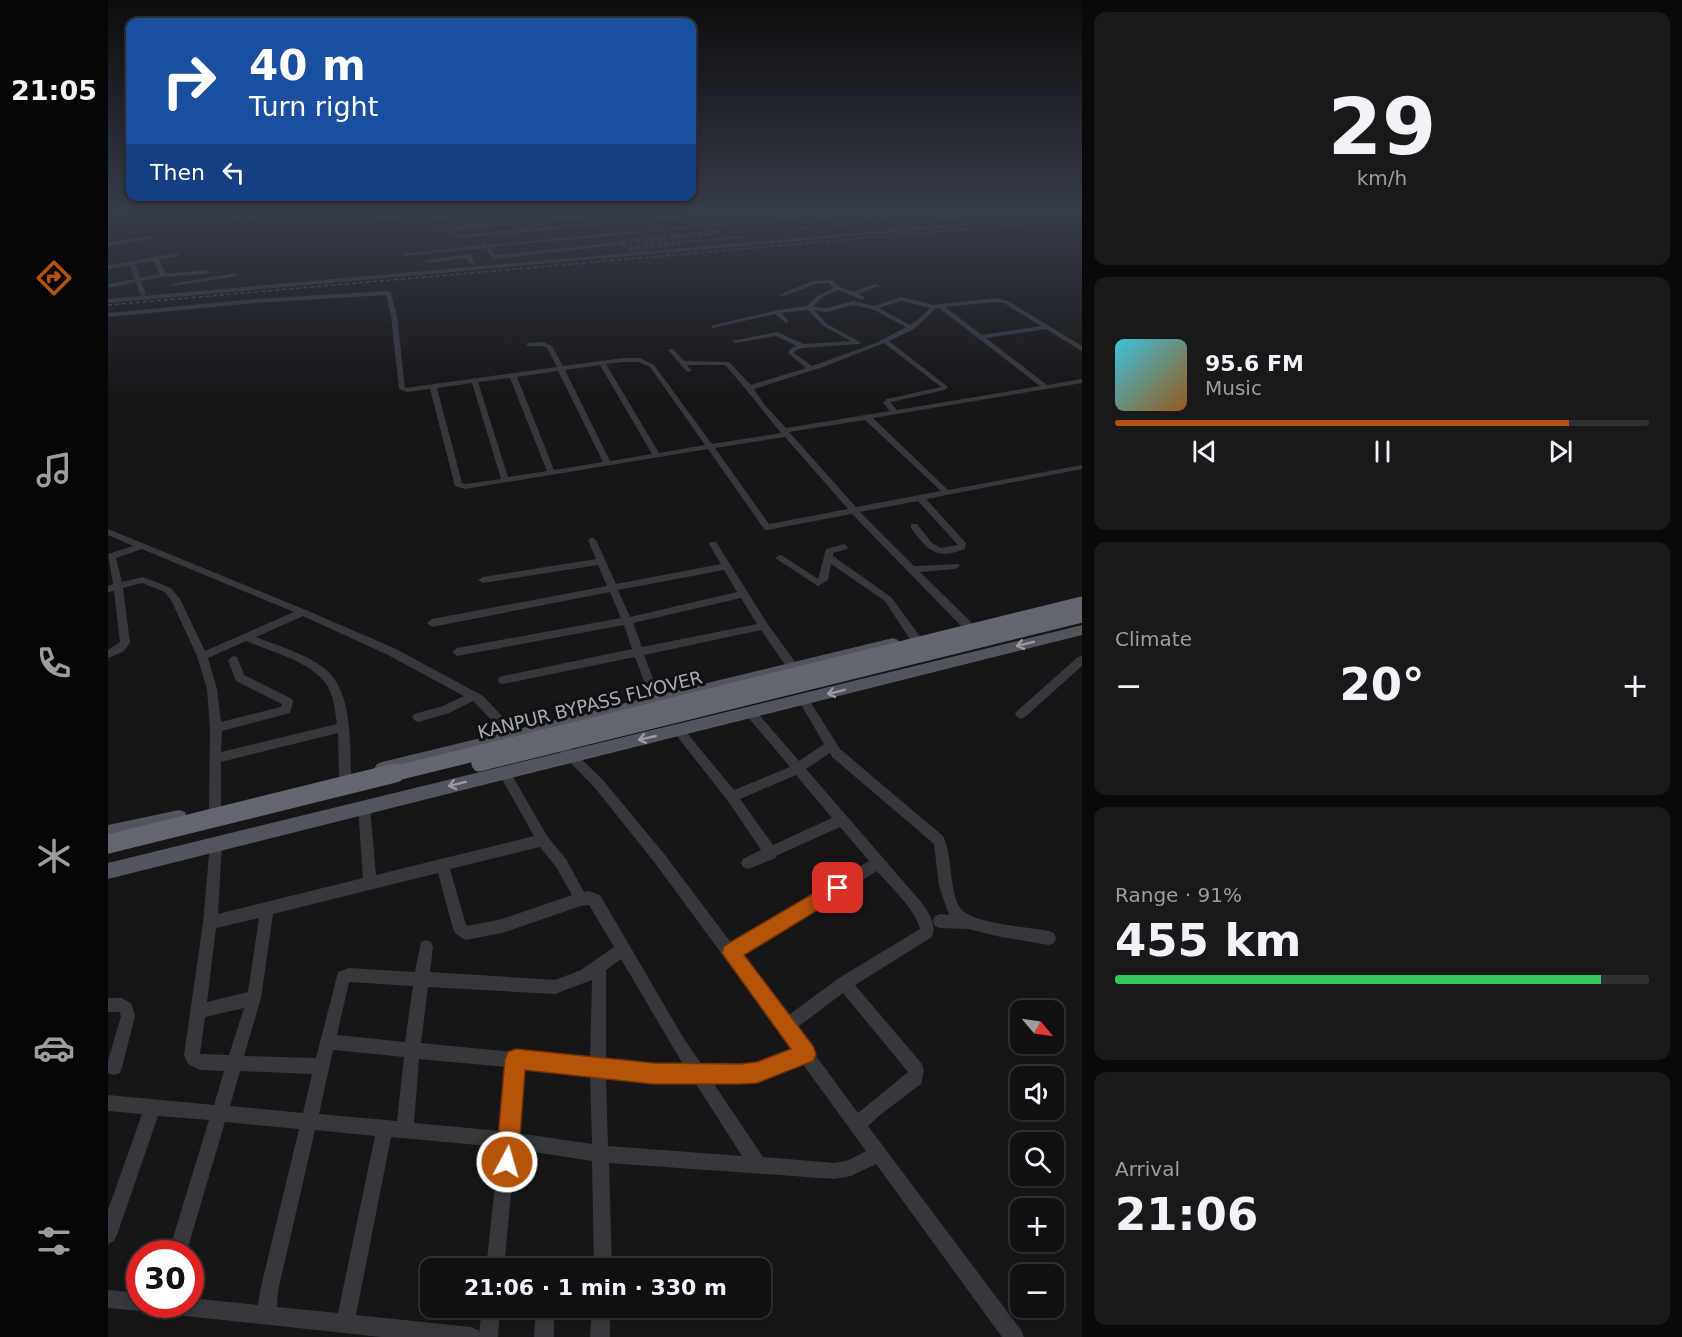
<!DOCTYPE html>
<html lang="en">
<head>
<meta charset="utf-8">
<style>
  :root { --surface:#101012; --page:#19191b; --text:#f1f3f6; --muted:#9c9d9f; --line:#303032; --accent:#b45309 }
  body { margin:0; font-family:"DejaVu Sans",sans-serif; background:var(--page); color:var(--text); height:100vh; display:flex; flex-direction:column; font-size:22px; white-space:nowrap }
  * { box-sizing:border-box; margin:0 }
  p { font-size:20px; color:var(--muted) }
  .icon { flex:none; width:33px; height:33px; fill:none; stroke:currentColor; stroke-width:2; stroke-linecap:round; stroke-linejoin:round }
  .map { position:relative; flex:1; overflow:hidden }
  .side { display:flex; flex-direction:column; gap:12px; padding:12px; background:#09090a; width:600px }
  .side>* { flex:none }
  .hud { position:absolute; left:18px; top:18px; width:570px; height:183px; border-radius:12px; box-shadow:0 3px 9px #0003,0 0 0 2px var(--line); background:#1a4fa0; color:#fff; overflow:hidden }
  .needle { width:39px; rotate:119deg }
  .fabs { position:absolute; left:902px; top:1000px; display:grid; gap:12px }
  .fabs a { display:grid; place-items:center; width:54px; height:54px; border-radius:12px; background:var(--surface); box-shadow:0 3px 9px #0003,0 0 0 2px var(--line); font-size:30px }
  .speed { position:absolute; left:18px; top:1240px; display:flex; gap:12px; font-size:30px; font-weight:700; text-align:center }
  .speed>* { display:grid; place-content:center; width:78px; height:78px; border-radius:50%; background:var(--surface); box-shadow:0 3px 9px #0003,0 0 0 2px var(--line); line-height:1 }
  .speed .limit { border:9px solid #d22; background:#fff; color:#111 }
  .pin { position:absolute; display:grid; place-items:center; width:51px; height:51px; color:#fff; margin:-26px; border-radius:12px; box-shadow:0 3px 9px #0006 }
  .me { position:absolute; width:66px; margin:-33px; rotate:6deg; stroke-linejoin:round; filter:drop-shadow(0 0 4px #0008) }
  .turn { display:flex; align-items:center; gap:21px; height:126px; padding:0 24px; font-size:27px }
  .turn .icon { width:78px; height:78px; stroke-width:2.5 }
  .turn b { display:block; font-size:42px; line-height:51px }
  .then { display:flex; align-items:center; height:57px; padding:0 24px; background:#0003; gap:12px; font-size:22px }
  .big { font-size:45px; font-weight:800; line-height:1.1 }
  .side .widget { flex:1; display:flex; flex-direction:column; justify-content:center; gap:9px; min-width:0; padding:0 21px; border-radius:12px; background:var(--page) }
  .side .dial { align-items:center; gap:0 }
  .dial b { font-size:78px; line-height:1 }
  .song { display:flex; align-items:center; gap:18px }
  .cover { width:72px; height:72px; border-radius:9px; background:linear-gradient(135deg,hsl(190 70% 55%),hsl(30 70% 35%)) }
  .played { height:6px; border-radius:3px; background:linear-gradient(90deg,var(--accent) 85%,var(--line) 85%) }
  .keys { display:flex; justify-content:space-around; direction:ltr }
  .heat { display:flex; justify-content:space-between; align-items:center; font-size:33px; direction:ltr }
  .charge { height:9px; border-radius:4px; background:linear-gradient(90deg,#34c759 91%,var(--line) 0) }
  .trip { position:absolute; left:312px; top:1258px; width:351px; height:60px; border-radius:12px; background:var(--surface); box-shadow:0 3px 9px #0003,0 0 0 2px var(--line); font-weight:800; line-height:60px; text-align:center }
  main { display:flex; flex:1; min-height:0 }
  .tabs { display:flex; flex-direction:column; width:108px; justify-content:space-around; align-items:center; background:#060607; color:var(--muted) }
  .tabs .icon { width:42px; height:42px }
  .tabs .on { color:var(--accent) }
  .tabs b { font-size:27px; color:var(--text) }
  .map>svg:first-child { display:block }
  .lines { fill:none; stroke-linecap:round; stroke-linejoin:round }
  .minor-tunnel { stroke:#333438; stroke-width:5; stroke-dasharray:5 2; stroke-linecap:butt }
  .minor { fill:#37383d; fill-rule:evenodd }
  .major { fill:#53555c; fill-rule:evenodd }
  .rail { stroke:#4a4c52; stroke-width:1.5; stroke-dasharray:4 3; stroke-linecap:butt }
  .highway-bridge-far1 { stroke:#63666e; stroke-width:15 }
  .highway-bridge { stroke:#63666e; stroke-width:19 }
  .oneway { stroke:#979ba6 }
  .route { fill:#b45309; stroke:#753606; stroke-width:1.5 }
  .labels { text-anchor:middle; stroke-width:6; stroke-linejoin:round; paint-order:stroke }
  .street-label { font-size:18px; fill:#a8adb8; stroke:#111113 }
</style>
</head>
<body>
<main>
<nav class="tabs">
<b>21:05</b>
<svg class="icon on" aria-label="directions" viewBox="0 0 24 24"><path d="M12 3l9 9-9 9-9-9zM9 14v-3h6M13 9l2 2-2 2"/></svg>
<svg class="icon" aria-label="music" viewBox="0 0 24 24"><path d="M9 18V5l10-2v13"/><circle cx="6" cy="18" r="3"/><circle cx="16" cy="16" r="3"/></svg>
<svg class="icon" aria-label="phone" viewBox="0 0 24 24"><path d="M5 4h4l2 5-3 2q2 4 5 5l2-3 5 2v4C11 20 4 13 5 4z"/></svg>
<svg class="icon" aria-label="climate" viewBox="0 0 24 24"><path d="M12 3v18M4 7l16 10M4 17L20 7"/></svg>
<svg class="icon" aria-label="car" viewBox="0 0 24 24"><path d="M5 17H2v-5l4-1 3-4h7l3 4 3 1v5h-3M9 17h6M6 11h13"/><circle cx="7" cy="17" r="2"/><circle cx="17" cy="17" r="2"/></svg>
<svg class="icon" aria-label="filters" viewBox="0 0 24 24"><path d="M4 7h16M4 17h16"/><circle cx="9" cy="7" r="2"/><circle cx="15" cy="17" r="2"/></svg>
</nav>
<div class="map">
<svg width="974" height="1337" viewBox="0 0 974 1337">
  <rect width="100%" height="100%" fill="#161618"/>
  <g class="lines">
    <path class="minor-tunnel" d="M515 244V242L522 241 611 232
      M515 244 523 248 572 243 565 236"/>
    <path class="minor" d="M55 209H76L60 212Z
      M103 209H110L70 217 71 223 69 224 67 223 66 215Z
      M129 209H133L138 216 119 220V218L133 214Z
      M148 209H152L142 220H138Z
      M182 209H197L168 212 166 211Z
      M220 209H224L220 213 218 212Z
      M365 209H369L371 214 304 222 302 221 366 212Z
      M389 209H393L405 222 429 220 424 212 426 211 466 209 429 213 434 219 553 209H565L436 222 437 224 435 225 431 222 344 230 351 235 652 209H665L350 238 343 236 339 231 320 232 318 231 340 227 400 222Z
      M719 209H724L748 223 717 228 719 226 741 222 733 217 705 219 707 217 728 215Z
      M739 209H744L769 222 765 223Z
      M762 209H766L786 223 782 224Z
      M817 209H822L835 217 867 214 859 209H864L874 215 834 219Z
      M895 209H912L878 212 876 211Z
      M974 213V215L0 303V299Z
      M300 215 302 217 266 219 264 218Z
      M688 216 690 218 382 247 387 255 515 242 518 244 385 259 377 248 297 256 294 254 375 245 374 242 376 241 380 245Z
      M701 227 703 229 657 233 655 232Z
      M44 236 46 238 0 246V242Z
      M635 236 637 238 572 243 570 242Z
      M69 253 71 256 51 260 58 274 99 270 102 272 99 274 54 277 33 281 38 294 35 296 32 294 28 282 0 288V284L27 279 22 265 0 269V265ZM46 261 51 274 32 278 27 264Z
      M361 254 364 256 366 264H362L359 258 320 263 317 261Z
      M128 273 130 276 65 286 62 284Z
      M724 280 732 287 745 292 767 284 772 285 750 294 756 297V299H752L730 290 713 298 705 307 719 308 745 301 766 306 793 297 826 305 887 298 900 301 974 346V351L972 350 938 329 878 338 939 385 974 379V383L765 418 840 490 974 465V469L818 499 858 543 857 549C828 560 820 551 803 528V524H809L824 543 833 548 850 545 810 501 752 512 806 566 850 564 852 566 847 569 812 572 863 622 864 625 863 628H855L744 514 659 530 656 529 600 449 357 489 347 486 322 389 299 392 291 389 283 316 278 295 147 303 0 317V313L147 299 280 291 283 293 289 316 297 388 449 367 439 348 434 346H419V344L421 343 435 342 444 346 455 366 515 358H532L546 365 604 444 673 433C654 410 637 387 617 365H579L584 371 579 372 561 351V349H565L576 361 621 362 643 385 698 368 680 353 683 348 689 346 668 336 627 343 624 341 669 332 696 344 743 341 715 326 700 310 673 313 681 321 678 323 667 314 605 328 602 326 670 310 699 306 709 296 726 288 721 283 708 284 675 296 670 295 705 281ZM793 301 822 308 812 318 802 325 771 308ZM887 302 896 303 933 326 874 335 837 307ZM745 305 764 309 798 327 768 343 704 366 686 353 688 350 695 348 752 344V342L719 324 706 310 719 312ZM828 308H831L932 386 789 410 783 403V402L837 390 840 387 781 341 806 329ZM776 343 833 387 779 399 775 403 782 411 678 428 656 404 646 389 715 367ZM515 362H531L542 367 597 445 551 453 498 364ZM492 365 544 454 502 461 457 370ZM450 371 495 462 446 470 409 377ZM402 378 439 471 400 477 370 382ZM364 383 393 479 358 484 354 483 329 388ZM757 420 833 491 748 507 681 432ZM677 437 740 509 661 524 607 448Z
      M0 529 198 610 288 649 375 696 414 737 416 740 414 743 410 745 406 743 365 701 341 713 310 722 306 720 304 717 306 714 335 706 356 696 280 655 195 616 148 637C170 646 196 653 216 668 245 690 242 745 243 778L241 782 237 783 233 782 231 778 230 733 113 762V810L111 814 107 816 103 814 101 810 102 728 99 689 89 656 63 600 57 592 34 583 15 588 22 643 15 652 0 658V650L12 642 6 591 0 592V586L5 584 0 554 25 546 0 535ZM34 549 186 612 97 651 72 599 63 588 35 577 14 582 8 558ZM138 641C163 652 206 662 220 687 226 698 227 711 229 724L113 752 114 731 182 713 185 702 184 699 136 675 129 657 125 656 120 660 128 681 174 704 173 707 113 722 109 689 100 658Z
      M484 537 488 540 508 584 613 564 601 544 602 542H608L659 623 688 663 689 666 688 669H680L653 630 536 655 553 700 552 703H544L543 700 527 657 395 684 391 683 390 680 391 677 395 676 524 649 516 625 349 656 344 652 349 648 513 618 502 592 324 627 319 623 324 619 499 586 490 565 375 583 370 580 375 577 488 559 480 540ZM616 570 629 592 522 617 510 590ZM633 598 649 624 534 647 525 623Z
      M736 544 740 547 739 549 725 553V556L783 597 811 635 812 638 811 641H803L777 601 723 564 720 580 710 586 667 558 672 555 675 556 710 579 718 549Z
      M974 656V666L917 717 913 719 909 717 907 714 909 711 970 657Z
      M696 697 700 698 732 749 835 836C843 852 841 869 845 886 846 894 849 906 855 911 870 924 920 927 941 931L946 933 948 938 946 943 941 945 893 937 861 929 832 928 827 926 825 921 827 916 832 914 841 915 831 886 826 844 724 757 722 753 698 769 814 903C821 913 829 925 824 937L747 985 814 1064 816 1070 813 1084 772 1115 760 1126 913 1330 916 1337H894L768 1164 743 1176 727 1179 501 1163 504 1269H486L484 1161 407 1149 396 1269H378L391 1147 283 1137 248 1315 363 1327 370 1330 371 1333 374 1308H392L390 1337H273L59 1314 52 1312 50 1305H82V1298L150 1305 152 1291 191 1129 117 1122 78 1254H60L101 1120 50 1116 9 1235 6 1241 0 1244V1210L34 1114 0 1111V1095L106 1105 116 1071 92 1070 80 1064 76 1055 95 923 102 844 103 840 108 838 113 840 114 844 110 914 255 878 250 807 252 803 256 801 260 803 262 807 268 875 426 836 390 772 392 768 396 767 400 768 439 836 458 859 476 892 481 891 492 895 576 1039 594 1065 649 1064 685 1051 547 863 487 788 452 752 454 748 458 747 462 748 495 780 557 855 624 944 761 861 732 827 668 856V858L640 869 635 867 633 863 635 859 653 850 620 801 564 730 566 727 570 725 574 727 626 790 682 767 639 716 637 713 639 710 643 708 647 710 691 761 716 744 691 701 692 698ZM688 775 724 818 665 845 632 799ZM432 847 448 867 464 895 394 919 359 926 358 925 342 869ZM769 871C781 885 809 911 812 929L731 978 678 1017 632 955ZM330 873 345 929C348 935 352 937 358 940L394 933 473 906 481 905 506 947 473 970 447 980 322 972 325 947 323 942 318 940 313 942 307 972 241 968 230 972 208 1058 136 1056 153 998 165 914ZM151 918 140 992 99 1002 108 928ZM513 959 576 1066H545L498 1062V970ZM484 980 482 1060 413 1053 408 1051 405 1052 313 1043 320 987 447 994ZM241 982 305 986 297 1042 229 1035ZM735 993 800 1072 750 1113 703 1049 687 1029ZM136 1008 121 1055 92 1054 97 1017ZM225 1050 296 1057 289 1121 211 1114ZM311 1059 399 1067 393 1131 306 1123ZM694 1063 758 1151 741 1160 727 1163 655 1157 604 1081 649 1080ZM415 1069 482 1076 484 1144 409 1133ZM132 1071 204 1074 195 1113 122 1106ZM498 1077 545 1082 586 1081 634 1156 500 1146ZM207 1130 267 1136 230 1313 169 1307 170 1291Z
      M0 998H13L23 1003 27 1016 14 1067 12 1073 6 1075 0 1073V1061L13 1016 11 1012H0Z
      M0 1290 32 1293V1305H40L39 1309 32 1311 0 1308Z
      M428 1308H446V1337H426Z
      M484 1308H502V1337H482Z"/>
    <path class="major" d="M974 625V635L0 879V863Z
      M785 638 790 640 792 643 790 646 274 776 269 774 266 769 269 764 274 762Z
      M71 810 77 812 79 817 77 822 0 841V825Z"/>
    <path class="rail" d="M0 305 974 219"/>
    <path class="highway-bridge-far1" d="M371 764 974 615
      M281 775 974 604"/>
    <path class="highway-bridge" d="M0 844 287 773"/>
  </g>
  <defs><path id="oneway-shaft" d="M-6 0H5M1.5-3L5.5 0L1.5 3" fill="none" stroke-width="1.6" stroke-linecap="round" stroke-linejoin="round" transform="scale(1.5)"/></defs>
  <g class="oneway">
    <use href="#oneway-shaft" transform="translate(917 644) rotate(166)"/>
    <use href="#oneway-shaft" transform="translate(728 692) rotate(166)"/>
    <use href="#oneway-shaft" transform="translate(539 738) rotate(167)"/>
    <use href="#oneway-shaft" transform="translate(349 784) rotate(166)"/>
  </g>
  <linearGradient id="sky" x2="0" y2="1"><stop stop-color="#0c0c0d"/><stop offset="0.53" stop-color="#363c48"/><stop offset="1" stop-color="#363c48" stop-opacity="0"/></linearGradient>
  <rect width="974" height="396" fill="url(#sky)"/>
  <path class="route" d="M730 879 736 882 739 888 736 894 636 955 705 1046 708 1054 705 1061 649 1083 632 1084H545L417 1070 410 1162 407 1170 399 1173 391 1170 388 1162 397 1059 400 1052 408 1049 545 1063 632 1064 649 1062 683 1049 614 953 616 946Z"/>
  <g class="labels">
    <g class="street-label">
      <text transform="translate(482 705) rotate(-14)" y="6">KANPUR BYPASS FLYOVER</text>
    </g>
  </g>
</svg>
<div class="fabs">
<a><svg class="needle" viewBox="-14 -14 28 28"><path d="M0-13l5 13h-10z" fill="#e53935"/><path d="M0 13l5-13h-10z" fill="#9c9d9f"/></svg></a>
<a><svg class="icon" aria-label="sound" viewBox="0 0 24 24"><path d="M4 9h4l5-4v14l-5-4H4zM17 9q2 3 0 6"/></svg></a>
<a><svg class="icon" aria-label="search" viewBox="0 0 24 24"><circle cx="10" cy="10" r="6"/><path d="M15 15l6 6"/></svg></a>
<a>+</a>
<a>−</a>
</div>
<div class="speed"><div class="limit">30</div></div>
<div class="pin" style="left:730px;top:888px;background:#d93025"><svg class="icon" aria-label="arrive" viewBox="0 0 24 24"><path d="M6 21V4h12l-3 4 3 4H6"/></svg></div>
<svg class="me" style="left:399px;top:1162px" viewBox="-20 -20 40 40"><circle r="17" fill="#b45309" stroke="#fff" stroke-width="3"/><path d="M0-11L8 9 0 5-8 9z" fill="#fff"/></svg>
<div class="trip">21:06 · 1 min · 330 m</div>
<div class="hud">
<div class="turn"><svg class="icon" aria-label="right" viewBox="0 0 24 24"><path d="M7 20v-9h11M14 6l5 5-5 5"/></svg><div><b>40 m</b>Turn right</div></div>
<div class="then">Then<svg class="icon" aria-label="left" viewBox="0 0 24 24"><path d="M17 20v-9H6M10 6l-5 5 5 5"/></svg></div>
</div>
</div>
<section class="side">
<div class="widget dial"><b>29</b><p>km/h</p></div>
<div class="widget">
<div class="song"><i class="cover"></i><div><b>95.6 FM</b><p>Music</p></div></div>
<div class="played"></div>
<div class="keys"><svg class="icon" aria-label="previous" viewBox="0 0 24 24"><path d="M18 5L8 12l10 7zM5 5v14"/></svg><svg class="icon" aria-label="pause" viewBox="0 0 24 24"><path d="M8 5v14M16 5v14"/></svg><svg class="icon" aria-label="next" viewBox="0 0 24 24"><path d="M6 5l10 7-10 7zM19 5v14"/></svg></div>
</div>
<div class="widget"><p>Climate</p>
<div class="heat"><a>−</a><b class="big">20°</b><a>+</a></div>
</div>
<div class="widget"><p>Range · 91%</p><b class="big">455 km</b><div class="charge"></div></div>
<div class="widget"><p>Arrival</p><b class="big">21:06</b></div>
</section>
</main>
</body>
</html>
